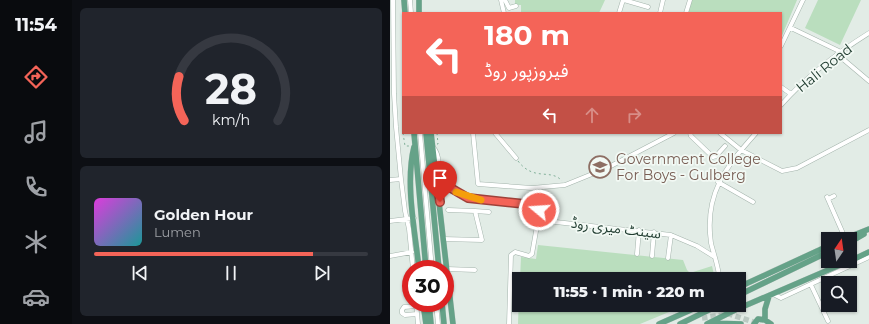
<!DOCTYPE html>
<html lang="en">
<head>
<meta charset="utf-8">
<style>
  :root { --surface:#171b24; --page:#20242c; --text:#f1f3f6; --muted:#9ea1a6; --line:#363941; --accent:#f46458 }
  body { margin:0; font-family:Montserrat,"Noto Sans Arabic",sans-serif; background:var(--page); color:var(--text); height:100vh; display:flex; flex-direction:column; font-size:15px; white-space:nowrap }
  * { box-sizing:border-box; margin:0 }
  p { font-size:13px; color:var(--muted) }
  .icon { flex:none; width:22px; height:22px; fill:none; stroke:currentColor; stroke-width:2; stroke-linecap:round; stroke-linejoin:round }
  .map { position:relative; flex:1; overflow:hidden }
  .panel { display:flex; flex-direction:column; gap:8px; padding:8px; background:#0d0f14; width:318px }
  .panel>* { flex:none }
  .guide { position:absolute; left:12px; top:12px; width:380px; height:122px; border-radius:0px; box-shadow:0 1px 3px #0004; background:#f46458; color:#fff; overflow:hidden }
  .needle { width:26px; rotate:13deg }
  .buttons { position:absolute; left:431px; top:232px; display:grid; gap:8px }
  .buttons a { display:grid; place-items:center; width:36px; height:36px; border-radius:0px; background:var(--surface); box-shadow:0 1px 3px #0004; font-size:20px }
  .speed { position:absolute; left:12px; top:260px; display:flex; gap:8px; font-size:20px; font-weight:700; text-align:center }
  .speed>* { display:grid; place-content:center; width:52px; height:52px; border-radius:50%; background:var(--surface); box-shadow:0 1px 3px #0004; line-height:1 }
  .speed .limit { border:6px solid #d22; background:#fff; color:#111 }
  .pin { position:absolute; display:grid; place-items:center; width:34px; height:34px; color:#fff; margin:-41px -17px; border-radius:50% 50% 50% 0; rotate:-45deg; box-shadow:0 0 4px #0007 }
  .pin .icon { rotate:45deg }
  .me { position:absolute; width:44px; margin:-22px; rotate:288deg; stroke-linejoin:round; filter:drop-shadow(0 0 3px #0008) }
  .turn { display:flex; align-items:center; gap:14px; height:84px; padding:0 16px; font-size:18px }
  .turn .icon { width:52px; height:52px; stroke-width:2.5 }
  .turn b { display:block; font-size:28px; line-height:34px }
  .lanes { display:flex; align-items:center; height:38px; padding:0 16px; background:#0003; justify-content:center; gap:20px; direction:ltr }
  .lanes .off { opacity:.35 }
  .panel .tile { flex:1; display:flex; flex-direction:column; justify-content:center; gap:6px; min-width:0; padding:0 14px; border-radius:6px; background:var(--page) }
  .panel .dial { align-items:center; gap:0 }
  .dial svg { height:104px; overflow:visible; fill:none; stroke:var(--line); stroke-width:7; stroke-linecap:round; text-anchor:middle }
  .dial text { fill:var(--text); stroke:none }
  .song { display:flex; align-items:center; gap:12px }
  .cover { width:48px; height:48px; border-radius:6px; background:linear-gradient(135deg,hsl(300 70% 55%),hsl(180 70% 35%)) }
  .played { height:4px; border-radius:2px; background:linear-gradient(90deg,var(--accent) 80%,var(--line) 80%) }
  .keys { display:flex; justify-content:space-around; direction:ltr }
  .trip { position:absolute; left:122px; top:272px; width:234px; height:40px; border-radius:0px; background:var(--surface); box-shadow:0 1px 3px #0004; font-weight:800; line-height:40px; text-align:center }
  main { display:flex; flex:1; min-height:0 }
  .menu { display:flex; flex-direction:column; width:72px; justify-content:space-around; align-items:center; background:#090b0e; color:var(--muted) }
  .menu .icon { width:28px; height:28px }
  .menu .selected { color:var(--accent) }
  .menu b { font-size:18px; color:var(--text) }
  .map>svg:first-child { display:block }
  .green { fill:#badebe }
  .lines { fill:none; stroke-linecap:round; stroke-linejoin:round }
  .major-tunnel { stroke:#bbc9c2; stroke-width:5.5; stroke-dasharray:5.5 3; stroke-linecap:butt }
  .minor-casing { stroke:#a4b4ac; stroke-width:5 }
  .major-casing { stroke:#c1c9c5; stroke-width:6 }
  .path { stroke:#82b09a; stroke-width:1; stroke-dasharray:2 3; stroke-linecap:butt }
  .minor { stroke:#fff; stroke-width:4 }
  .major { stroke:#65a288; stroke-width:5.5 }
  .route-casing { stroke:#9f4139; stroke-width:10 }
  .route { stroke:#f46458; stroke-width:7 }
  .slow { stroke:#f59e0b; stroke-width:7 }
  .labels { text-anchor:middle; stroke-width:3.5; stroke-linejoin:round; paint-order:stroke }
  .street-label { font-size:14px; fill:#213d31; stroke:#f2f9f4 }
  .education-label { font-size:14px; fill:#785e54; stroke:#f2f9f4; text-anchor:start }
</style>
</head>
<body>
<main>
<nav class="menu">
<b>11:54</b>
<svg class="icon selected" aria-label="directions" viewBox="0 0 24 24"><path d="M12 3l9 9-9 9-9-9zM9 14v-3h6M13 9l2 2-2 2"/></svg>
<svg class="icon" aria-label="music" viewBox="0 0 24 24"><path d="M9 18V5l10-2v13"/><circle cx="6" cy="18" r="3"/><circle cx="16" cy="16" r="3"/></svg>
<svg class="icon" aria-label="phone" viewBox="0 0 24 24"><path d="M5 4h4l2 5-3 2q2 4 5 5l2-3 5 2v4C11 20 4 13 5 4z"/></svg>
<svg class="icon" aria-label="climate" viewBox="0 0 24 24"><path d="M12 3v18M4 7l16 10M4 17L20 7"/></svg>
<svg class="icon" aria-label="car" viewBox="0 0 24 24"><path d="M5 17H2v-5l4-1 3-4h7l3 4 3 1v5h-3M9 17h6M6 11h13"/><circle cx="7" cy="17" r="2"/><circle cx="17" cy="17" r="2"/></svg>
</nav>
<section class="panel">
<div class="tile dial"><svg viewBox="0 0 100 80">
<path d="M14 69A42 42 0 1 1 86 69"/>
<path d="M14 69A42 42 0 0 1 10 35" stroke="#f46458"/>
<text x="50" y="56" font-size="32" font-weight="700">28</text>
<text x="50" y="72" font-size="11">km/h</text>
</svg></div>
<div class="tile">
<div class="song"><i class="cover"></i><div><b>Golden Hour</b><p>Lumen</p></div></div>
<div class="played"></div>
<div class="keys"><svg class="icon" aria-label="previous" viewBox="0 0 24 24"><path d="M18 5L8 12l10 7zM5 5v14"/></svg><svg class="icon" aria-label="pause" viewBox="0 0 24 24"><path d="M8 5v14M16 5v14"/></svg><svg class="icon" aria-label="next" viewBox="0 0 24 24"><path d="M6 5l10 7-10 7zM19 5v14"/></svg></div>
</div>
</section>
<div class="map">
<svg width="479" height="324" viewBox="0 0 479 324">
  <rect width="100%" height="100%" fill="#e2ece6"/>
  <path class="green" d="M125 0H215L209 13 131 12V5H125Z
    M302 0H407L391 38V13H298Z
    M428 0H471L450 45 415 28Z
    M148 245 293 260 297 270 300 273 322 266 325 279H130L131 257 146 259Z
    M129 294V305H296L250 324H128Z"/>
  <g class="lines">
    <path class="major-tunnel" d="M312 318 339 314 370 324"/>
    <g class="minor-casing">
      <path id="minor" d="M3 0 4 94 6 127 11 179 15 211 19 229 23 269
        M20 0 21 13
        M111 0 114 13
        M115 0 119 8 126 6
        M234 0 258 7
        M229 13 233 0
        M270 13 273 0
        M296 13 300 0
        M401 28 451 52
        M391 46 413 0
        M447 54 479 81
        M391 87 401 94
        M391 105C416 77 447 53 479 33
        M30 133 42 269
        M83 133 88 184 142 188 175 185 217 168 284 133
        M105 133 126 158
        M300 133 301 136 323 157 326 156 335 146
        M330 133 351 150 392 171 407 168 479 130
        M43 147C50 155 50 170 47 180L65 192 87 200 144 205 148 207V220L142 254 139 256 125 252 121 255 119 324
        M0 180 11 179
        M328 182 363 202
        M437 197 455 238
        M438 199 444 196
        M85 211 99 212
        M148 220 281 235 307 246 323 256
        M0 221 24 218
        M53 239 92 240 85 211 58 210
        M247 254 249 230
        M0 256 22 252
        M262 256 264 232
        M278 258 281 235
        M57 269 85 270
        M329 279C330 271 323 252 321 243 314 194 335 168 366 133
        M421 285 438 321
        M383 294 391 298 479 257
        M26 303 28 324
        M46 303 48 324
        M27 306 14 307 12 310V313L15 315 27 314"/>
    </g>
    <g class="major-casing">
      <path id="major" d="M14 0 15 13
        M29 0V13
        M24 133 36 269
        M36 133 49 269
        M41 133 63 324
        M24 147C15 183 25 231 29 269
        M454 239 479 229
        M460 242 474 234
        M460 261 479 252
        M349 287 438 246
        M349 295 438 252
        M379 296 375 309V320L381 324
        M33 303 36 324
        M39 303 41 324
        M52 303 54 324
        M322 323 351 324
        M269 324 312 305
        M290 324 329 305
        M317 324 345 310 459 261
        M364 324 368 319 375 320"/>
    </g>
    <path class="path" d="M18 133H13L15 146H19
      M47 144H48L47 133
      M128 161C144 182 161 168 172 181"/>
    <use href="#minor" class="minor"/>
    <use href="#major" class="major"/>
  </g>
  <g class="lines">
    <g class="route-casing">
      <path id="route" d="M50 202 47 180 78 198 144 205 147 206 149 210"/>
    </g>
    <use href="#route" class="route"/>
    <path class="slow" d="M66 192 91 200"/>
  </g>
  <defs>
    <g id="university-ring" transform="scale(1.15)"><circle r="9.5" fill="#f2f9f4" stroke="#8d6e63" stroke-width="1.5"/><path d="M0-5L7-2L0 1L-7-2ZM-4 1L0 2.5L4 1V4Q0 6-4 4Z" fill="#8d6e63"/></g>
  </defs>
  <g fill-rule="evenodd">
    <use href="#university-ring" x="210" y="167"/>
  </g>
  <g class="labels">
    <g class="street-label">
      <text transform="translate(434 68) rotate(-39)" y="5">Hali Road</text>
      <text transform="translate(226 228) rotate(7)" y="5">سینٹ میری روڈ</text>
    </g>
    <g class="education-label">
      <text x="226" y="164">Government College<tspan x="226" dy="16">For Boys - Gulberg</tspan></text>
    </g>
  </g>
</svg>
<div class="buttons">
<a><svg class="needle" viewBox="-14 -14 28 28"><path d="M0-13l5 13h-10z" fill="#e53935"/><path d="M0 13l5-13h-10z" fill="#9ea1a6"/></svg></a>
<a><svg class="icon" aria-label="search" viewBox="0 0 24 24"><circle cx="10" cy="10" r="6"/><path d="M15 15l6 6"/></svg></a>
</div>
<div class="speed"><div class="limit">30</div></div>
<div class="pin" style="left:50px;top:202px;background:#d93025"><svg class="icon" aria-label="arrive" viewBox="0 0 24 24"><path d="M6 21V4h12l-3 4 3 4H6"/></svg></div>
<svg class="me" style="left:149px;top:210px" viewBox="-20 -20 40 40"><circle r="17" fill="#f46458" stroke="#fff" stroke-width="3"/><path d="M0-11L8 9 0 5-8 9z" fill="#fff"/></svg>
<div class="trip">11:55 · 1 min · 220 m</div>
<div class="guide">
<div class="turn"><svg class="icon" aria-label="left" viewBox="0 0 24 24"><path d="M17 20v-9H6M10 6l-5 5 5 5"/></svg><div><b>180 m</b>فیروزپور روڈ</div></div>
<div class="lanes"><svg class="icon" aria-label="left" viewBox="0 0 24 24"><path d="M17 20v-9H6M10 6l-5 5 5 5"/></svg><svg class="icon off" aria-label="ahead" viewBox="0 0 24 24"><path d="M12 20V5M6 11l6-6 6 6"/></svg><svg class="icon off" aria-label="right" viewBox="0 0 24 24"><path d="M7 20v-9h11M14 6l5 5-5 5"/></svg></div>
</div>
</div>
</main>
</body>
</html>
